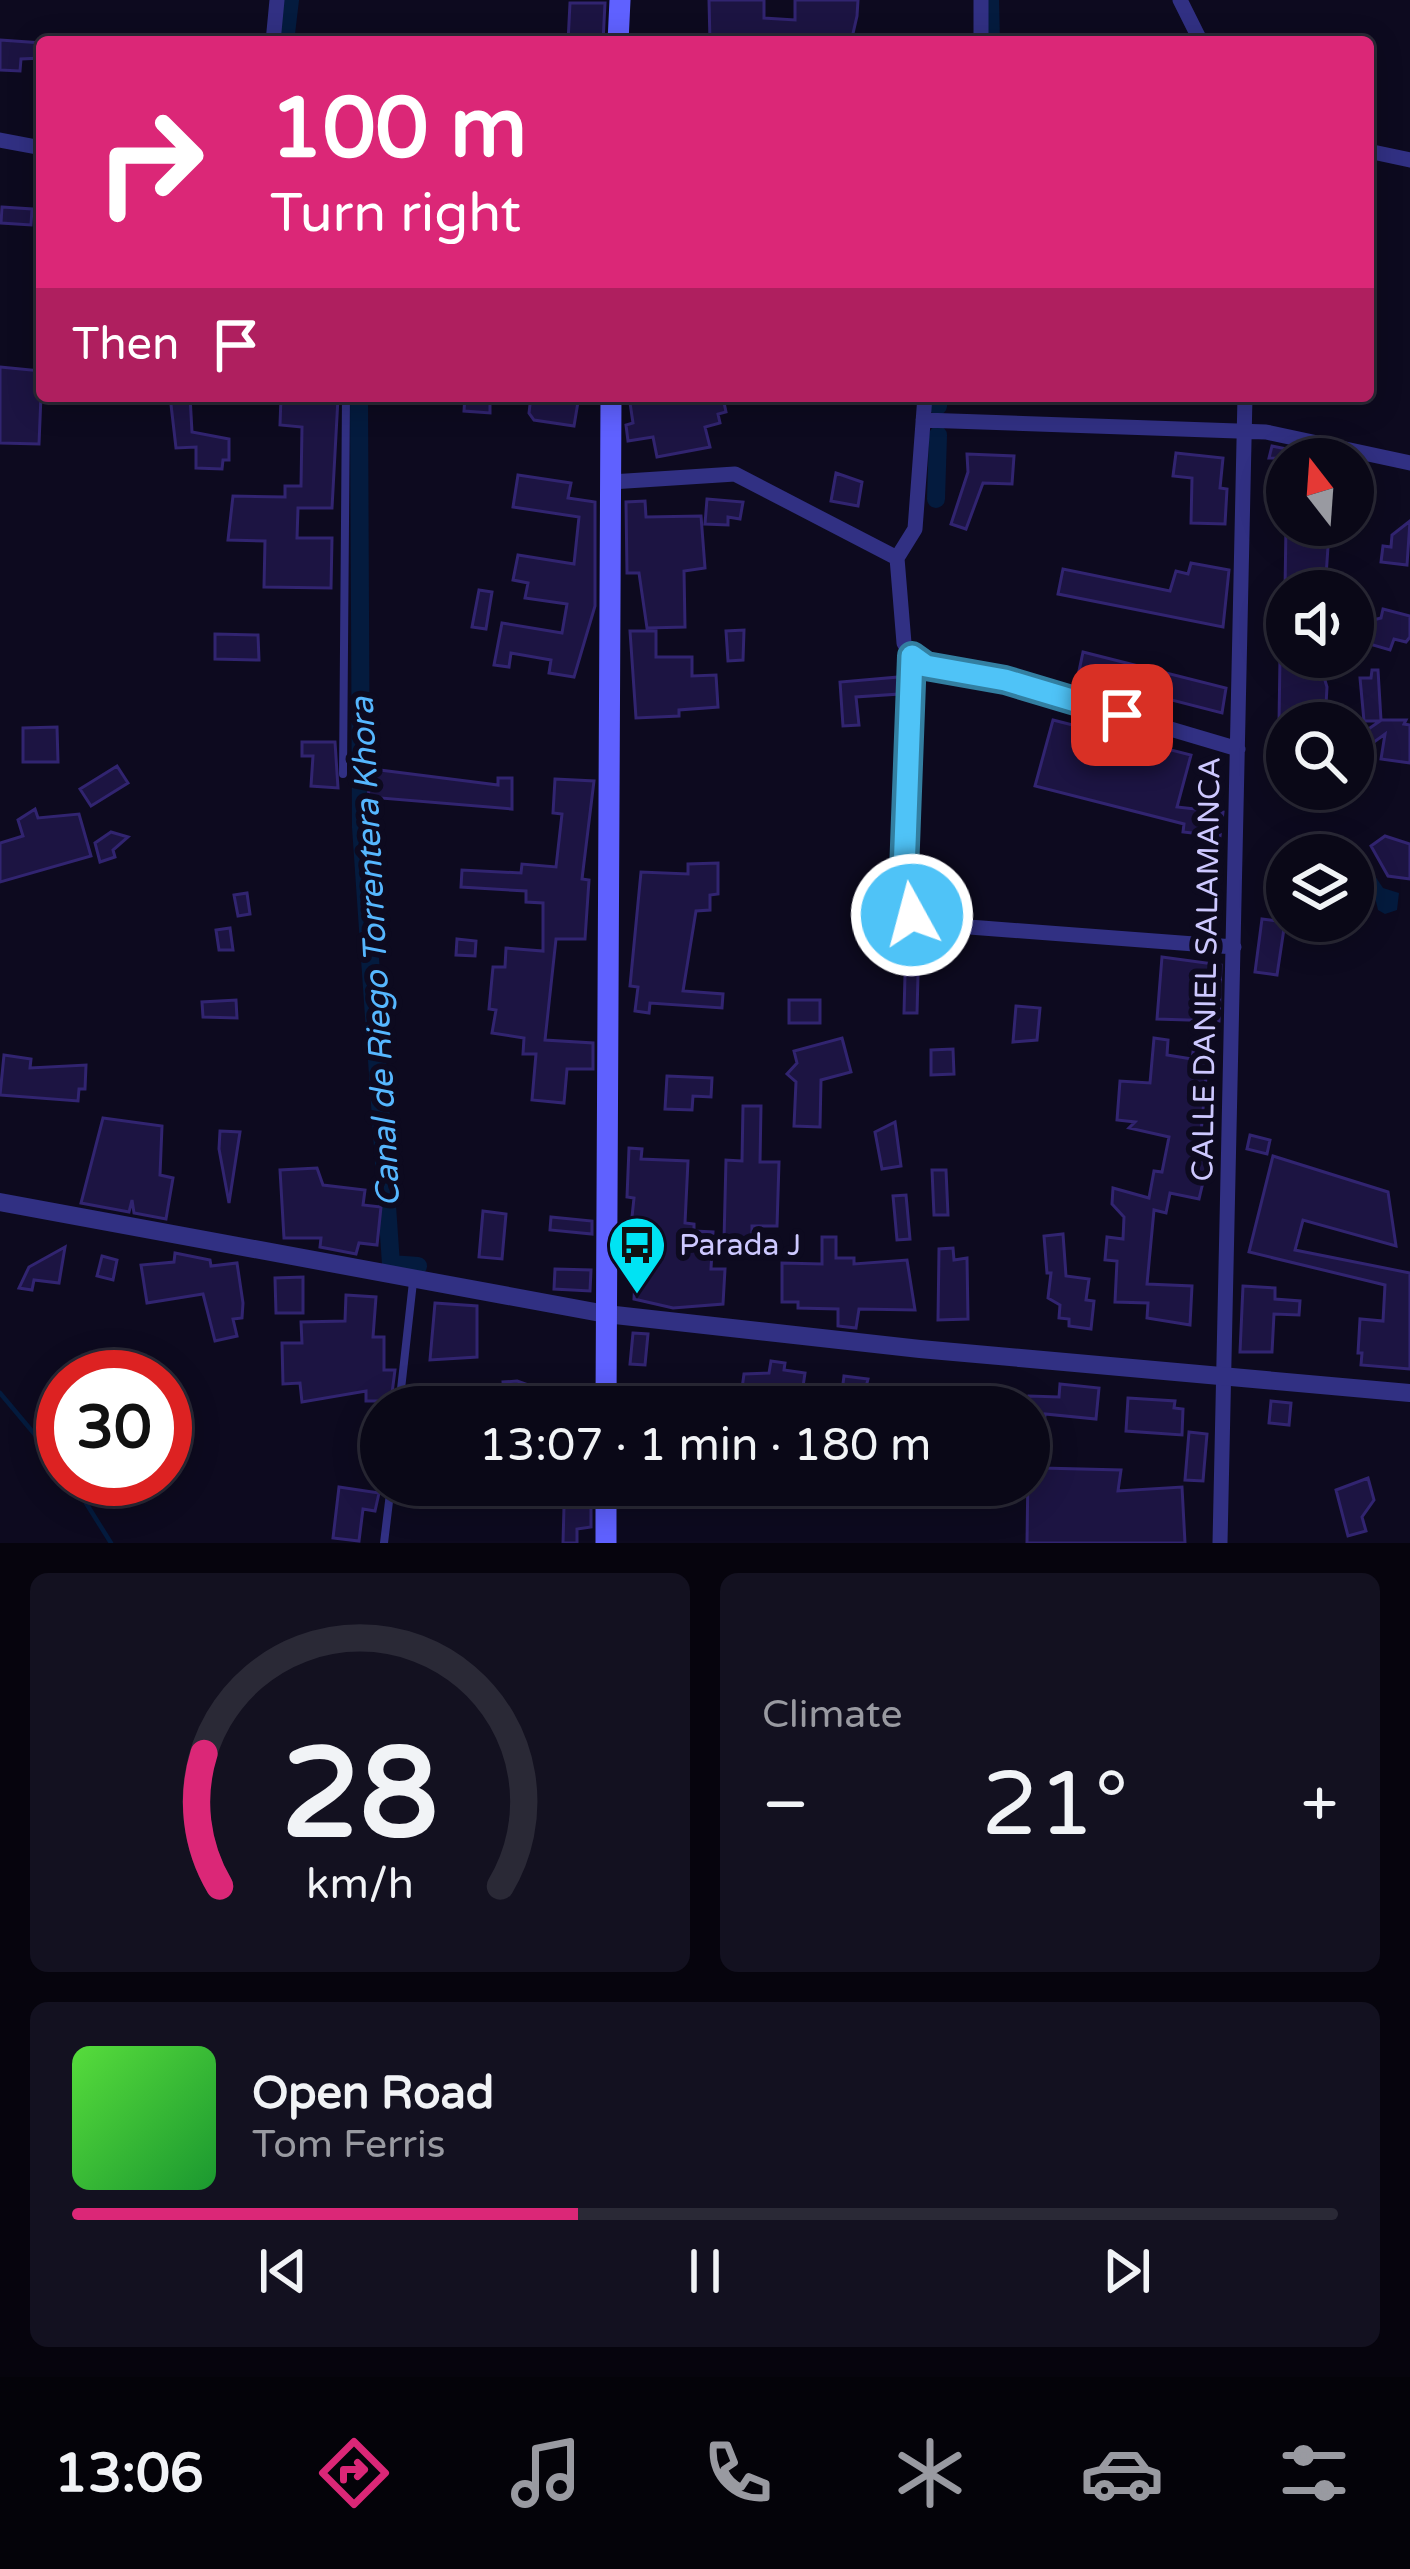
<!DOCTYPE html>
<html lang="en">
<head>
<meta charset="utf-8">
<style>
  :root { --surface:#0a0817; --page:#131120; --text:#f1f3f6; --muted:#999aa1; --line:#2a2936; --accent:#db2777 }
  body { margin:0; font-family:"Varela Round",sans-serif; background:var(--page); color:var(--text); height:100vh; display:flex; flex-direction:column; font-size:45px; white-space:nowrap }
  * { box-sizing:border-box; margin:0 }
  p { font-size:39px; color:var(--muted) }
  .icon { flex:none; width:66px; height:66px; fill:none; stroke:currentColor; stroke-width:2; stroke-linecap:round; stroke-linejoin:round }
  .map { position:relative; height:1543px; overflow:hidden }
  .panel { display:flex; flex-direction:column; gap:30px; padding:30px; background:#06040d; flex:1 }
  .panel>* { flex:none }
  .top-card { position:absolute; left:36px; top:36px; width:1338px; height:366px; border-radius:12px; box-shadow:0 6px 30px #0003,0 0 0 3px var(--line); background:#db2777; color:#fff; overflow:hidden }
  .needle { width:78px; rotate:343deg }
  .fabs { position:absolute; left:1266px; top:438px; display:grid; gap:24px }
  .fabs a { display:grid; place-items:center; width:108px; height:108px; border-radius:50%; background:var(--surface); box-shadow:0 6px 30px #0003,0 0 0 3px var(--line); font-size:60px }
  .speed { position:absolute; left:36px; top:1350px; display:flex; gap:24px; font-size:60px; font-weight:700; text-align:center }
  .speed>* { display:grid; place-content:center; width:156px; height:156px; border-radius:50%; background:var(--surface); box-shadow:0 6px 30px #0003,0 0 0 3px var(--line); line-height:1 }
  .speed .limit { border:18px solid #d22; background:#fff; color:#111 }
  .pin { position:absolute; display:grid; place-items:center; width:102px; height:102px; color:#fff; margin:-51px; border-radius:24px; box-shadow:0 6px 18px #0006 }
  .me { position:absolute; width:132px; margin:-66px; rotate:353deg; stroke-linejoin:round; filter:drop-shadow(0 0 9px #0008) }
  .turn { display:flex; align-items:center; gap:42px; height:252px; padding:0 36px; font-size:54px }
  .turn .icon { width:156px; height:156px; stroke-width:2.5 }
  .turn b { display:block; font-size:84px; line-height:102px }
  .then { display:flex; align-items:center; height:114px; padding:0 36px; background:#0003; gap:24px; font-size:45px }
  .big { font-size:90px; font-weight:600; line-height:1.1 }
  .panel .widget { flex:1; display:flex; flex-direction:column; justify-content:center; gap:18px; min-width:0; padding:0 42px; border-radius:18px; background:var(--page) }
  .panel .dial { align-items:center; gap:0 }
  .dial svg { height:312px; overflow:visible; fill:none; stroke:var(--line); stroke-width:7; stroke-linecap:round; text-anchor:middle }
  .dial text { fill:var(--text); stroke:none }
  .song { display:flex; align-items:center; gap:36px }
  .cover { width:144px; height:144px; border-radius:18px; background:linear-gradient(135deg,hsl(110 70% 55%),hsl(130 70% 35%)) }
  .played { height:12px; border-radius:6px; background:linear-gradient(90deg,var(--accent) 40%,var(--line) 40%) }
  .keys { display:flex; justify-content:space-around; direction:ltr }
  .heat { display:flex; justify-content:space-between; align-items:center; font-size:66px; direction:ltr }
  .panel .tiles { flex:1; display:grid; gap:30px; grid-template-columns:1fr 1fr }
  .widget:last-child { grid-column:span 2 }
  .trip { position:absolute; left:360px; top:1386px; width:690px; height:120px; border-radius:60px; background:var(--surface); box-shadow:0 6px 30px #0003,0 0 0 3px var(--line); font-weight:600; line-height:120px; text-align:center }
  .tab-bar { display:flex; height:192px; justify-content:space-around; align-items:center; background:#040309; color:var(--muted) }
  .tab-bar .icon { width:84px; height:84px }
  .tab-bar .on { color:var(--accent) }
  .tab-bar b { font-size:54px; color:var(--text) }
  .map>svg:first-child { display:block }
  .water { fill:#041b3e }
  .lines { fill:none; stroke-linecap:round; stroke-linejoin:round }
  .stream { stroke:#041b3e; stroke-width:4.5 }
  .canal { stroke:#041b3e; stroke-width:18 }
  .building { fill:#1c1442; stroke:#312470; stroke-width:3 }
  .service { stroke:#313083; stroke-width:8 }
  .minor { stroke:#313083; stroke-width:15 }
  .tertiary { stroke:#313083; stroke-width:18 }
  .secondary { stroke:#5f61ff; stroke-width:21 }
  .route-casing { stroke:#337fa1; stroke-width:30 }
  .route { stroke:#4fc3f7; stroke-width:21 }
  .labels { text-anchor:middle; stroke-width:12; stroke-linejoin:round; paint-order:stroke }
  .street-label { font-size:30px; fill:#cdc8ff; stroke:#0d0a1f }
  .poi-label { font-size:30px; fill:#cdc8ff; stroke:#0d0a1f; text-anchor:start }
  .water-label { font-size:33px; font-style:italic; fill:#56b7ff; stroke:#0d0a1f }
</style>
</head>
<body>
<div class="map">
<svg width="1410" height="1543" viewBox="0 0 1410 1543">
  <rect width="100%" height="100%" fill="#0d0a1f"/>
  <path class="water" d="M1364 873H1373L1383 888 1399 893 1397 910 1385 914 1378 910 1375 897 1359 884Z"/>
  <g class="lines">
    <path class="stream" d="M0 1393 63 1468
      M71 1479 111 1543"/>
    <path class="canal" d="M990 0 991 42
      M285 42 290 0
      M359 396 361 827 391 1264 418 1266
      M938 406 939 396
      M936 499 938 435"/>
  </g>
  <path class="building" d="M709 0H764V18L795 20V0H858L857 16 851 42H710Z
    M570 3H605L603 42H568Z
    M0 40 42 43V58L21 59 20 71 0 70Z
    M2 207 32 209 31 225 1 223Z
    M0 367 42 371 39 444 0 443Z
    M170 396H190L192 432 229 439V460H223L222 469 196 468V447L176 448Z
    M465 396H490V413L464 411Z
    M531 396H579L574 426 534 420 529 413Z
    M629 396 723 398 726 412 718 414 720 423 705 427 710 447 657 457 653 437 628 441 626 425 633 423Z
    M281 397 338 398 332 508H298L297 538H332L331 588 264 587 265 541 228 540 233 496 285 497V486H301L302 427 280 425Z
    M1272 446 1320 456V459L1269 458Z
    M1176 453 1223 458 1220 488 1227 489 1225 524 1191 523 1192 478 1173 476Z
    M967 454 1014 456 1012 484 983 483 966 529 951 524 968 472Z
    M836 473 862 482 858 506 831 501Z
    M518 475 571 483 568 498 595 502V606L574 677 549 673 551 660 511 653 509 667 494 665 502 623 562 633 567 604 525 598 528 583 513 580 518 555 574 564 579 517 513 507Z
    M707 499 743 502 740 519 728 517V525L705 524Z
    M645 501 646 517 701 516 705 568 684 571 685 627 647 628 639 573H627L626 502Z
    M1410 521 1407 565 1381 562 1383 546 1391 547 1392 535Z
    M1286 525H1322L1329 532 1325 591H1285Z
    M1191 563 1229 570 1223 627 1058 594 1063 569 1170 591 1176 571 1188 574Z
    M479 590 492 592 486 629 472 627Z
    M1383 609 1410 616V637L1406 642 1394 639 1390 650 1366 643 1367 637 1361 636 1365 622 1381 618Z
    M744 630 743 660 728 661 726 631Z
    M630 631H656V657H692V676L716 675 718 707 679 710V716L636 718Z
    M215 634 258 635 259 660 215 659Z
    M1083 652 1226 688 1222 713 1078 676Z
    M1280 657H1318L1327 687 1325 722 1279 723Z
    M1372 670H1378L1381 720H1406L1404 724 1410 725V763L1381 759 1385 734 1363 750 1354 739 1380 721H1364L1360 678H1371Z
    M899 677V694L856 697 859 725 843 726 840 682Z
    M1053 720 1191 755 1177 807 1223 812 1220 836 1183 832 1184 824 1035 786Z
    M57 727 58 762H23V728Z
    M302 742H335L338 788 311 786 313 756H302Z
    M117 766 128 783 91 806 80 789Z
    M372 769 498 785V778H512V809L368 797Z
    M555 779 594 781 582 879 589 880 585 939H556L545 1040 593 1043V1069H567L564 1103 532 1100 536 1054H523L524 1038 492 1033 496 1010 489 1009 493 967H505L506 948 543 951V903L526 902V891L461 887 462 870 521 873 522 864 556 867 562 814 553 813Z
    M35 809 38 818 79 814 91 856 0 882V843L23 836 18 820Z
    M111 832 128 837 113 850 115 857 100 862 95 843Z
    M1385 836 1410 844V879L1388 876 1371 846Z
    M718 863V894L710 895V910L696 911 683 991 723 994 722 1008 650 1003 649 1013 635 1011 638 987 630 986 641 872 688 874V864Z
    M247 893 250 914 238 916 234 895Z
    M1262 919 1285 922 1277 975 1255 972Z
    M230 928 233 950H219L216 930Z
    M457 939 476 941 475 956 456 955Z
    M1162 957 1221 965 1219 1021 1157 1019Z
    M905 975H918L917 1013H904Z
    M236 1000 237 1018 203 1017 202 1002Z
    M789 1000H820V1023H789Z
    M1016 1006 1040 1008 1037 1040 1013 1042Z
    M842 1038 851 1072 821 1080 820 1127 794 1126 796 1082 787 1074 797 1063 794 1051Z
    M1154 1038 1168 1040 1167 1055 1192 1059 1193 1052 1208 1055 1199 1155 1209 1157 1199 1199 1170 1193 1166 1213 1154 1210 1147 1284 1192 1286 1190 1325 1147 1318 1148 1303 1115 1302 1117 1261 1105 1260 1107 1237 1123 1239 1124 1217 1112 1204 1113 1188 1149 1198 1154 1171 1162 1172 1169 1137 1129 1128 1135 1122 1117 1120 1120 1081 1150 1083Z
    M953 1049 954 1074 931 1075V1050Z
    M4 1055 31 1059 30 1068 86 1065 85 1089H79L78 1101 0 1095Z
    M667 1076 712 1078 711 1097 693 1096 692 1110 665 1109Z
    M743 1106H761L760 1162H779L777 1226H752V1241L724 1240 726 1160 742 1161Z
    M103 1118 162 1126 160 1175 173 1178 166 1219 134 1213 132 1200 129 1212 81 1203Z
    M895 1122 901 1166 882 1169 875 1132Z
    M220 1131 240 1132 229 1203 219 1149Z
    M1250 1135 1270 1140 1267 1154 1247 1149Z
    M629 1148 642 1149 641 1159 688 1161 685 1223 694 1224V1231L713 1232 711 1269H725L723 1304 673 1308 634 1299 637 1246 629 1245 634 1198 627 1197Z
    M1273 1156 1388 1192 1396 1246 1303 1220 1295 1250 1410 1273V1369L1361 1365 1362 1353H1358L1360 1319 1383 1321 1385 1285 1249 1252Z
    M317 1168 323 1185 365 1190 363 1205 381 1207 377 1245 359 1243 356 1254 320 1247 321 1238H284L280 1170Z
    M932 1170H946L948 1215H934Z
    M906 1195 910 1239 897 1240 893 1196Z
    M483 1211 506 1214 502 1259 479 1257Z
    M551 1217 592 1221V1234L550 1230Z
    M1063 1234 1066 1276 1089 1279 1086 1300 1094 1301 1091 1329 1069 1326V1319L1059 1318 1060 1305 1048 1298 1051 1273H1047L1044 1236Z
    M822 1237H836V1258H854V1264L907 1260 915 1310 859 1309 856 1328 838 1326V1309L798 1308V1302H782V1263L822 1264Z
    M65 1247 59 1283 34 1280 32 1290 19 1288 29 1267Z
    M953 1248 954 1260 967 1258 968 1319 938 1320 939 1249Z
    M175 1253 210 1260 211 1266 237 1263 243 1303 242 1318 233 1319 237 1336 215 1341 203 1294 147 1303 141 1265 174 1262Z
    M102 1256 117 1260 113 1280 97 1276Z
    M555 1269 591 1270 590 1291 554 1289Z
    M303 1277V1313H276L275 1278Z
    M1243 1286 1275 1288V1299L1300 1301 1299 1315 1274 1314 1272 1352H1240Z
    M346 1295 376 1297 373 1337H384V1370H395L391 1401H366V1391L302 1402 300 1383 283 1384 282 1343H302L301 1322 345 1321Z
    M435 1303 477 1306V1357L430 1360Z
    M633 1333 648 1334 645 1365 630 1364Z
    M771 1361 785 1363 784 1370 805 1373 800 1407 741 1396 744 1374 769 1373Z
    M844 1376 868 1379 861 1407H840Z
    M517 1381 534 1387 533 1402 504 1398 503 1382Z
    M1060 1384 1099 1388 1096 1419 1045 1414 1042 1468 1121 1470 1118 1491 1182 1487 1185 1543H1027L1029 1396 1059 1397Z
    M1128 1398 1175 1401 1174 1408 1183 1409 1182 1435 1126 1431Z
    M1271 1401 1291 1403 1289 1425 1269 1423Z
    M1189 1432 1207 1434 1203 1481 1185 1480Z
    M1368 1478 1374 1500 1362 1517 1366 1531 1348 1536 1336 1490Z
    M339 1487 379 1493 375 1511 363 1509 359 1541 333 1538Z
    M564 1507H591V1527L577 1529V1543H563Z"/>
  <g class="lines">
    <path class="service" d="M343 774 346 396
      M399 1407 413 1282
      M384 1543 391 1485"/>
    <path class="minor" d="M1180 0 1201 42
      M273 42 277 0
      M981 42V0
      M0 140 42 148
      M1368 151 1410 160
      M925 396 915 529 897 558 904 643 912 656 903 899 912 915 930 924 1234 947
      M923 420 1266 432 1410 463
      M611 482 735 474 897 558
      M912 656 926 666 1005 680 1238 749
      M1220 1543 1245 396"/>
    <path class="tertiary" d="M0 1202 606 1314 920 1349 1410 1393"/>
    <path class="secondary" d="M618 42 620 0
      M606 1407 611 396
      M606 1485V1543"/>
  </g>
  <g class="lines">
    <g class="route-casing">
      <path id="route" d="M912 915 903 899 912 656 926 666 1005 680 1122 715"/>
    </g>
    <use href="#route" class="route"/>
  </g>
  <defs>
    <g id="bus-pin" transform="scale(3)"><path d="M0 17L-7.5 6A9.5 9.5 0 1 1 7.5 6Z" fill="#00e3f3" stroke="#0d0a1f"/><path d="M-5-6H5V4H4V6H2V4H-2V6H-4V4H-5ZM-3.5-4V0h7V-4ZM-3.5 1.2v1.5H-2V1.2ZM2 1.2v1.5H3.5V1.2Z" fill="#111"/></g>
  </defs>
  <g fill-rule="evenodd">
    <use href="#bus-pin" x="637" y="1245"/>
  </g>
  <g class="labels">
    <g class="street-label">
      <text transform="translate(1206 969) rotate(-89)" y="10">CALLE DANIEL SALAMANCA</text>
    </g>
    <g class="poi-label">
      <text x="679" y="1255">Parada J</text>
    </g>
    <g class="water-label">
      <text transform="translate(374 952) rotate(-93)" y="12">Canal de Riego Torrentera Khora</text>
    </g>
  </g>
</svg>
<div class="fabs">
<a><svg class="needle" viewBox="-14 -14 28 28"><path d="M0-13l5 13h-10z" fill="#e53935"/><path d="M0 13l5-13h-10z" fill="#999aa1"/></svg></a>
<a><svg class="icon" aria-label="sound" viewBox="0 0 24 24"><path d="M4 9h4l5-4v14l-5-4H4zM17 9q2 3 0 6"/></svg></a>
<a><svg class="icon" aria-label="search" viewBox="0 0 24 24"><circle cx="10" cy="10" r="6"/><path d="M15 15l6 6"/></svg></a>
<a><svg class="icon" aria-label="layers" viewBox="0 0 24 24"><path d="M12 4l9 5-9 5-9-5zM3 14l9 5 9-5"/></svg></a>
</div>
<div class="speed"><div class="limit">30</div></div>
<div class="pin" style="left:1122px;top:715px;background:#d93025"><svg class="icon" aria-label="arrive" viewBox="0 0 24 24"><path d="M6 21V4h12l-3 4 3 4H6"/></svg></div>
<svg class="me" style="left:912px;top:915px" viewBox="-20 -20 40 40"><circle r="17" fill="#4fc3f7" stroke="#fff" stroke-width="3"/><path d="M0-11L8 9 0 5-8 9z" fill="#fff"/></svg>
<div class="trip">13:07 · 1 min · 180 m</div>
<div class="top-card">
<div class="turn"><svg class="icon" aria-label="right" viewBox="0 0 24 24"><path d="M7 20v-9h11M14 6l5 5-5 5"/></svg><div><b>100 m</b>Turn right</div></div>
<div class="then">Then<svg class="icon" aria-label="arrive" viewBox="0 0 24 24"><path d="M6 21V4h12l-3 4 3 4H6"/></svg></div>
</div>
</div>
<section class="panel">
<div class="tiles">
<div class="widget dial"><svg viewBox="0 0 100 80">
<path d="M14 69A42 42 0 1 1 86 69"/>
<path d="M14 69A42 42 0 0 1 10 35" stroke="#db2777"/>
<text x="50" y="56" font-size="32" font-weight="700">28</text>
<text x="50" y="72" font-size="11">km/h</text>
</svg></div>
<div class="widget"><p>Climate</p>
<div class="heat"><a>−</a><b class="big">21°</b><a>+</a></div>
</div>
<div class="widget">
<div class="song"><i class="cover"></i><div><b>Open Road</b><p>Tom Ferris</p></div></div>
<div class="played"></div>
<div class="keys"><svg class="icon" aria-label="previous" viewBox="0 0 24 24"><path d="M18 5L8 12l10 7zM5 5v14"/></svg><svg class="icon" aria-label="pause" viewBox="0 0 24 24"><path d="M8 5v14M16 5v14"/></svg><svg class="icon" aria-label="next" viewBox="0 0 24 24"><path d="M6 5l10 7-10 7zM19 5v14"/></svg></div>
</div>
</div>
</section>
<nav class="tab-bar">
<b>13:06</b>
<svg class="icon on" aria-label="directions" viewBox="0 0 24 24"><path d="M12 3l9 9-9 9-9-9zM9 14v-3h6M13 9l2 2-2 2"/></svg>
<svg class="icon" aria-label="music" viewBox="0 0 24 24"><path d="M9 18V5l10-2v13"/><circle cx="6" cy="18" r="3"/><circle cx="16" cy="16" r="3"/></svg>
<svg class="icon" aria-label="phone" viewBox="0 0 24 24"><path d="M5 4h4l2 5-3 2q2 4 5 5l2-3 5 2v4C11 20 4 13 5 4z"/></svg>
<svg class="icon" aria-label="climate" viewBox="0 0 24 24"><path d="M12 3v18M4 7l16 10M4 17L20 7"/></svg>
<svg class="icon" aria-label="car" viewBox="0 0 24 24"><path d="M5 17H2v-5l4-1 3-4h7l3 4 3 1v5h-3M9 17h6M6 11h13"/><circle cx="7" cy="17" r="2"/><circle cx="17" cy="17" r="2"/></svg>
<svg class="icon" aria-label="filters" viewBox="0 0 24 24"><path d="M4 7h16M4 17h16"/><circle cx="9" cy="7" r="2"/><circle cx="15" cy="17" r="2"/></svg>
</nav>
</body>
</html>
